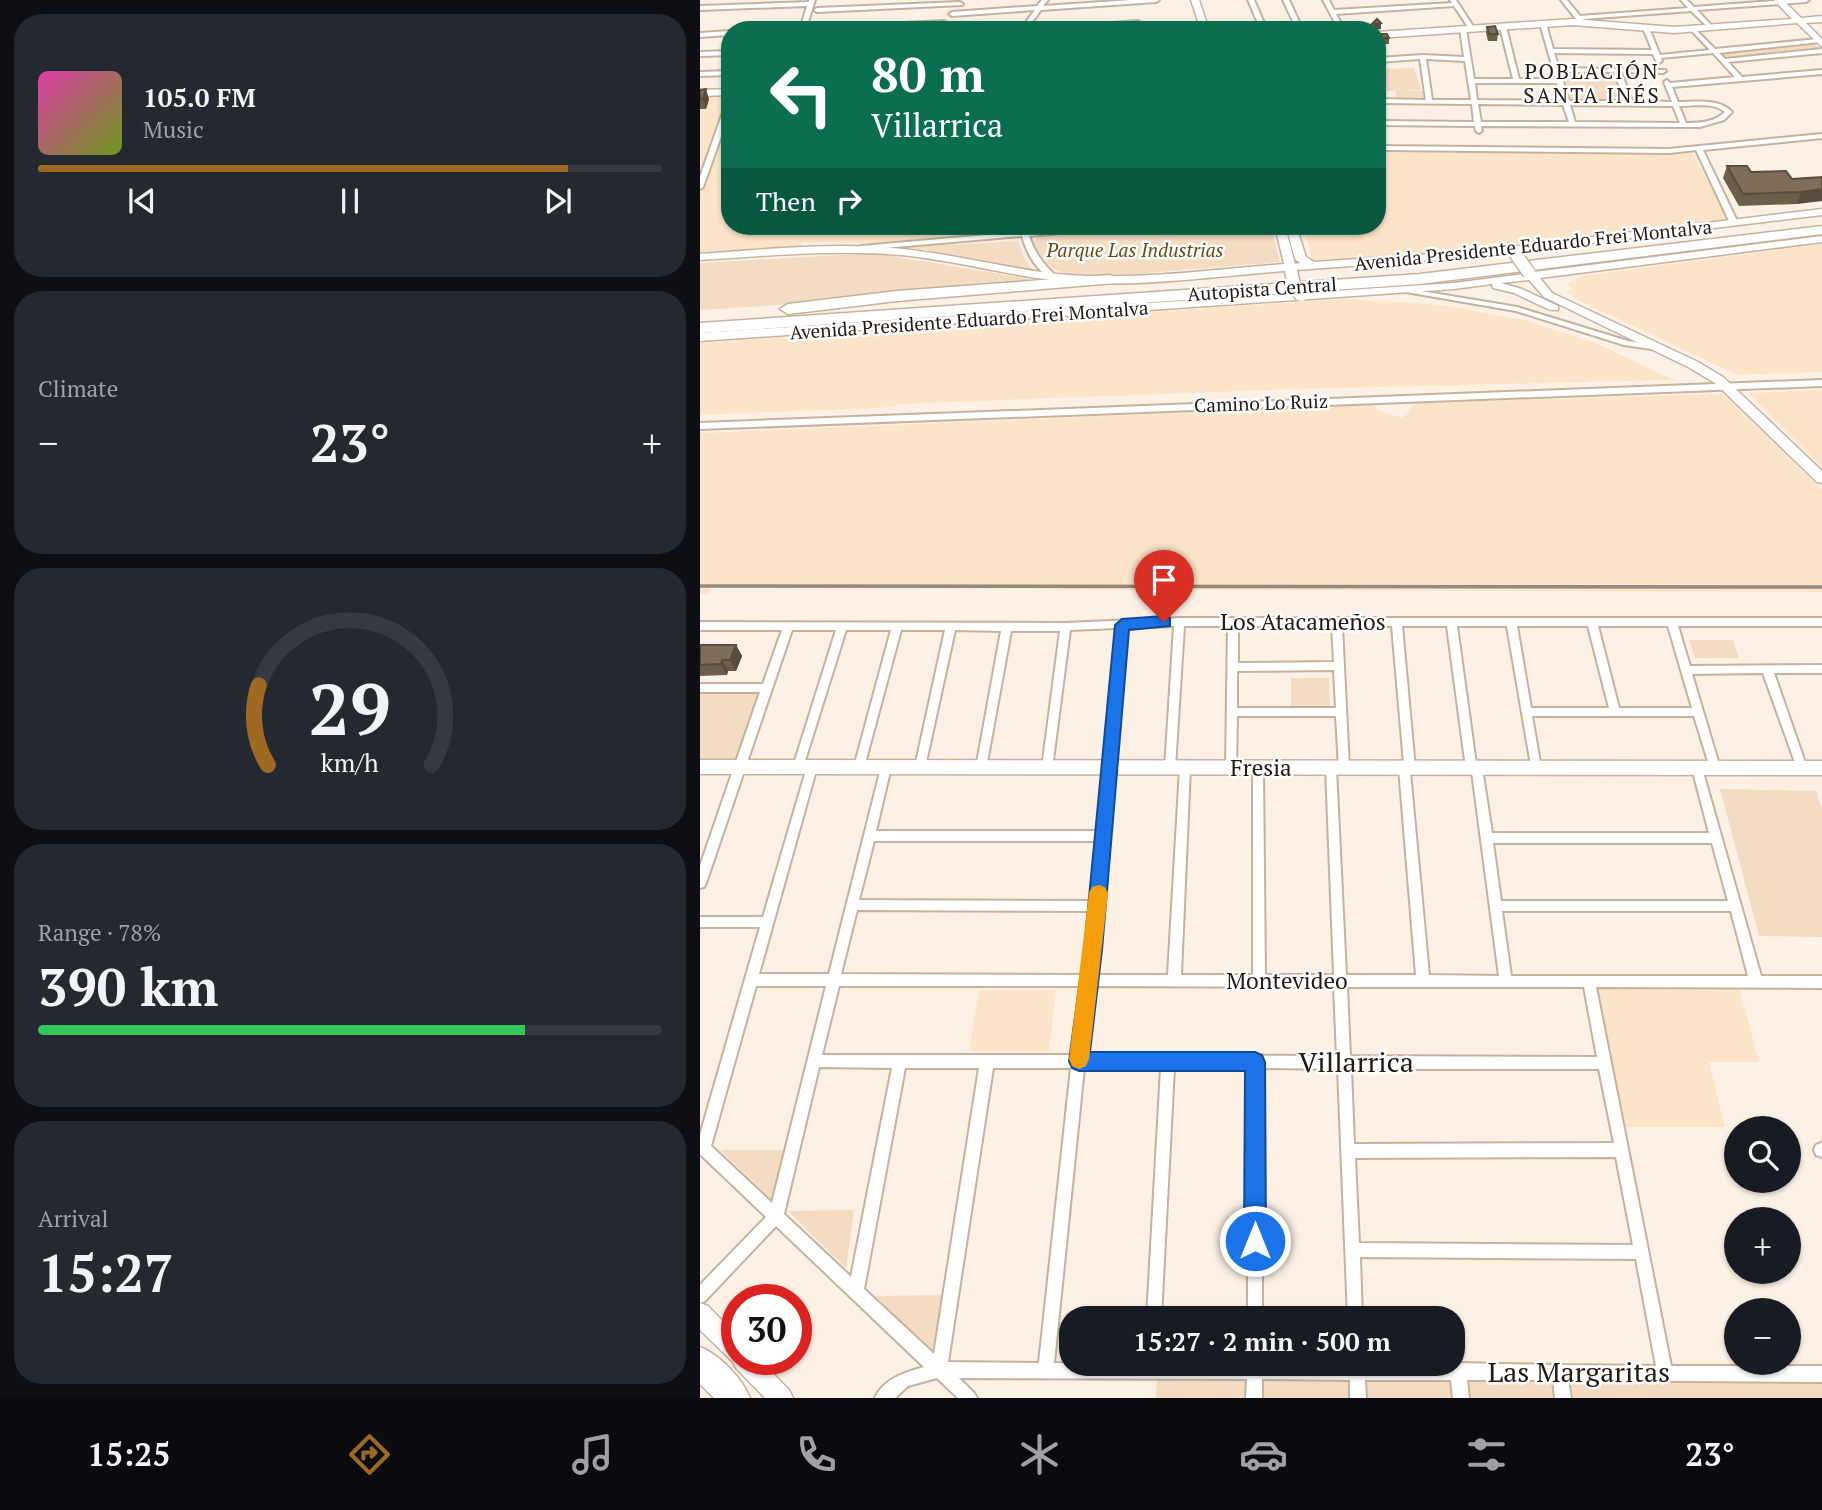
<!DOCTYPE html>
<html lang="en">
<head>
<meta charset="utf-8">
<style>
  :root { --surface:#171b24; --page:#242831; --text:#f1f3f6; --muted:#9ea1a6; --line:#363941; --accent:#9e6a22 }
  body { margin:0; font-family:"PT Serif",serif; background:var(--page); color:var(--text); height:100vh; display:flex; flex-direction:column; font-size:26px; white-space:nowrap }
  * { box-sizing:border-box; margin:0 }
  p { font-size:23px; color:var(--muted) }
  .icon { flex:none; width:38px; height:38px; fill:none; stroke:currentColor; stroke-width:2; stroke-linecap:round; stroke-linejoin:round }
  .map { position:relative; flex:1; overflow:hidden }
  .details { display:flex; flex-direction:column; gap:14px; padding:14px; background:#0d0f14; width:700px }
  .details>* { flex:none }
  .guide { position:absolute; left:21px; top:21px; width:665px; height:214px; border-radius:28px; box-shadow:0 2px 5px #0004; background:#0b6e4f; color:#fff; overflow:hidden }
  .buttons { position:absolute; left:1024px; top:1116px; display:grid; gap:14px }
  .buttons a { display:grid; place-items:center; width:77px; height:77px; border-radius:50%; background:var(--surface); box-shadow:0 2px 5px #0004; font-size:35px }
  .speed { position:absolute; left:21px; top:1284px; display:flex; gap:14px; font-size:35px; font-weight:700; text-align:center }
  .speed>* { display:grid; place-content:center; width:91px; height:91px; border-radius:50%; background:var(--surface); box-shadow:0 2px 5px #0004; line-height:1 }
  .speed .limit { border:10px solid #d22; background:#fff; color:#111 }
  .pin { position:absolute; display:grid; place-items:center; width:60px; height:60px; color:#fff; margin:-72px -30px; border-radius:50% 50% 50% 0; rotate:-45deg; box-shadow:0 0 7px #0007 }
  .pin .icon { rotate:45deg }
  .me { position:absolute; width:77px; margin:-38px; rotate:0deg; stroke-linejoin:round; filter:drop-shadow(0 0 5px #0008) }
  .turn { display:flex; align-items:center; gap:24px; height:147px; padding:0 35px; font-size:32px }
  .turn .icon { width:91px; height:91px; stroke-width:2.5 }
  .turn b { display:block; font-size:49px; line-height:60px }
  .then { display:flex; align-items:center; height:66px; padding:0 35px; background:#0003; gap:14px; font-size:26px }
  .big { font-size:52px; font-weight:600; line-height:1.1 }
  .details .tile { flex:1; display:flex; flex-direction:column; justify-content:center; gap:10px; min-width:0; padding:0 24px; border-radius:28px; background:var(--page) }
  .details .dial { align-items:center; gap:0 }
  .dial svg { height:182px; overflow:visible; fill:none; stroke:var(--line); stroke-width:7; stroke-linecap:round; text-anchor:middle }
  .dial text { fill:var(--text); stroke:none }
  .song { display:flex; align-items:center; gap:21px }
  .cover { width:84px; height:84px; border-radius:10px; background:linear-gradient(135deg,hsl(320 70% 55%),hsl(80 70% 35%)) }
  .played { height:7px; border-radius:4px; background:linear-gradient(90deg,var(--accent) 85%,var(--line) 85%) }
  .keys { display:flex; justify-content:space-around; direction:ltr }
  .heat { display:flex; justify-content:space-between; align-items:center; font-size:38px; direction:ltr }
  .charge { height:10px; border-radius:5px; background:linear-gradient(90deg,#34c759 78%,var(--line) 0) }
  .trip { position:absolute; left:359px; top:1306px; width:406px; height:70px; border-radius:28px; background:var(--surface); box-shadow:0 2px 5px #0004; font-weight:600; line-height:70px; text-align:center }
  .tabs { display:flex; height:112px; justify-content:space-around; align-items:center; background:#090b0e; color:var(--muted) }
  .tabs .icon { width:49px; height:49px }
  .tabs .on { color:var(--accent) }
  .tabs b { font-size:32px; color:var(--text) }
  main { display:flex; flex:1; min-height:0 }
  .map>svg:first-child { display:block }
  .built { fill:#fce4c8 }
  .green { fill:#f3dcc2 }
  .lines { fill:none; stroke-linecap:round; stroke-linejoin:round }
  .street-casing { stroke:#c4b29d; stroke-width:4 }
  .secondary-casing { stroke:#c4b29d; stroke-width:3 }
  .highway-casing { stroke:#c4b29d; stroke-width:3 }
  .street { fill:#fff; fill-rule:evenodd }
  .secondary { fill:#fff; fill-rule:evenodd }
  .highway { fill:#fff; fill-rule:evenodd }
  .rail { stroke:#92897f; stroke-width:3.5 }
  .secondary-bridge-casing { stroke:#c4b29d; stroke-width:15; stroke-linecap:butt }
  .secondary-bridge { stroke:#fff; stroke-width:12 }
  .wall { fill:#6c5e4d }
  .shaded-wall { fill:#584c3f }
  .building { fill:#7d6d5a; stroke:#584c3f; stroke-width:2 }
  .route { fill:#1a73e8; stroke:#114b97; stroke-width:2 }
  .slow { fill:#f59e0b }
  .labels { text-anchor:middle; stroke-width:5; stroke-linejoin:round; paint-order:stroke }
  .far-street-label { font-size:19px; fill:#211b13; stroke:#fff }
  .far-park-label { font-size:19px; font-style:italic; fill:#6d4918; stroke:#fff }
  .far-neighbourhood-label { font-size:21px; letter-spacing:2px; fill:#211b13; stroke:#fff }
  .street-label { font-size:23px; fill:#211b13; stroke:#fff }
  .near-street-label { font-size:28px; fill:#211b13; stroke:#fff }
</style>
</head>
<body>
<main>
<section class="details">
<div class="tile">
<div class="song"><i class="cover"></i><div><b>105.0 FM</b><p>Music</p></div></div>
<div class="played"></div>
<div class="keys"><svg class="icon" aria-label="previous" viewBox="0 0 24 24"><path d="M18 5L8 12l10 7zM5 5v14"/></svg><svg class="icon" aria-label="pause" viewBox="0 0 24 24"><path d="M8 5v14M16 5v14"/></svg><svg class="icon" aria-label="next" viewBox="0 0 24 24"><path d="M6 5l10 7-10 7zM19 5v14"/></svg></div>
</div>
<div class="tile"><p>Climate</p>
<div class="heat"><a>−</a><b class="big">23°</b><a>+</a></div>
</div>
<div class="tile dial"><svg viewBox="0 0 100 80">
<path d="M14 69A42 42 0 1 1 86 69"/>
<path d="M14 69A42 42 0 0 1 10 34" stroke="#9e6a22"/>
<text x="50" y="56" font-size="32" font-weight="700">29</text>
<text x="50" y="72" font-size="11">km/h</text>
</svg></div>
<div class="tile"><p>Range · 78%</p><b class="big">390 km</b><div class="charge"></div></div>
<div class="tile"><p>Arrival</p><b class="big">15:27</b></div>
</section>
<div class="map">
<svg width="1122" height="1398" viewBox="0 0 1122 1398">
  <rect width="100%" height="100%" fill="#fdf1e5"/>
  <path class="built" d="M29 94 0 172V96Z
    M30 109V226H318V230L177 243 121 242 102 243 101 247 0 253V195Z
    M677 153H992L1030 219 766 251 613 261 603 226H677Z
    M1122 244V372L1037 375 876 299 868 291 874 290 868 285 869 283 882 276Z
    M643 299 743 305 828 321 898 344 973 380 597 389 197 404 196 407 0 415V343Z
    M1122 390V467L1048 393Z
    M1023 394 1122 490V592L12 588 9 594H0V433L673 405 680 411 702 418 716 403Z
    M898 989 1040 990 1059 1062H1009L1025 1127H923Z
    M279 990H356L349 1051H269Z"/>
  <path class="green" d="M1114 44 1122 50 1025 59 1020 54Z
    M714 68 721 90 698 91H723L724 98H697L695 91H677V69Z
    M860 71 915 72 925 101 868 100Z
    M429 226H571L580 262 385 278C355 272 348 270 333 242L338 237 397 232Z
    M318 241 326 262 335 272 209 247Z
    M173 253 343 281 188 292 94 304 0 310V263Z
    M989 640H1033L1039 658H995Z
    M591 678H629L630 710H591Z
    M63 689 36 764H0V690Z
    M1020 789 1116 791 1122 810V937L1059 936Z
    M20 1150H85L73 1201Z
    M154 1210 146 1268 88 1211Z
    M246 1295 236 1361 176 1296Z
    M457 1379 1122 1384V1398H456Z"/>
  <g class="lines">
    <g class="street-casing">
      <path id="street" d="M109 0H115L106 28 244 21 247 23 244 25 145 30H100L107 6 0 10V6L109 2Z
        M342 0H348L343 6 432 0H459L456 2 341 10 326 30H320L335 10 252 16 249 14 252 12 337 6Z
        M548 0H554L567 30H561Z
        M583 0H589L603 30H597Z
        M623 0H629L634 10 752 3 750 0H756L775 29 770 30 754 6 636 14 645 30H639Z
        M861 0H867L880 16 988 8 981 0H987L994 7 1085 0H1109L1106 2 997 10 1012 26V28L1010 29 991 11 883 19 885 22 882 24 876 19Z
        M260 2 263 4 262 5 117 12 114 10 117 8Z
        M438 21 441 23 440 24 362 30H329Z
        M843 22 846 24 853 49 952 50 943 28 946 26 949 28 960 55 1010 50 991 30 990 29 993 27 1015 49 1118 39 1121 41 1120 42 1019 53 1025 59 1122 49V53L1028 62 1042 77 1122 70V74L972 87 978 102C996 102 1019 98 1032 112L1024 120 1000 127 781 126 782 131 779 133 776 131 775 126 677 125V121L774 122 772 104 677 103V99L726 100 720 59 677 62V58L723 55 764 57 760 29 763 27 766 29 774 79H813L800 27 803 25 806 27 819 79H856L840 24ZM854 53 953 54 956 61 959 63 962 61 961 58 1013 53 1035 77 970 83 967 80 964 82 972 102 932 101 921 72 963 73 966 71 965 70 859 68ZM726 59 765 61 771 100H732ZM860 72H914L925 101H869ZM775 83H857L862 101 777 100ZM778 104 863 105 869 122H781ZM870 105 973 106 980 123 875 122ZM979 106C994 106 1014 102 1025 112 1015 122 1000 123 986 123Z
        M30 31V35L0 37V33Z
        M30 51V55L0 56V52Z
        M30 71V75L0 76V72Z
        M30 99V111L3 187 0 189V177L27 101Z
        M1122 134V138L1003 150 1038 223 1034 225 1030 223 996 150 969 153 677 150V146L969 149Z
        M321 226H327L328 231 394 226H420L416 228 329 236C335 254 344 265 358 278L354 280C337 272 327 254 322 236L161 250 157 248 161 246 321 232Z
        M703 288 817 307 928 341 958 346 962 348 958 350 924 345 816 311 706 292 702 290Z
        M1122 380V386L0 429V423Z
        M479 618H1122V626H978L990 666 1122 665V673H1074L1107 768 1106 771H1098L1097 768 1063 673 992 674 1020 768 1019 771H1011L1010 768 994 716H832L841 768 840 771H832L807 626H757L776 764 781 765 782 768 792 833H1009L992 768 993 765H1001L1061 976H1122V988L896 987 971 1366H1122V1382L868 1380 871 1398H855L853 1380H767L769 1398H753L751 1380H665L666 1398H650V1380L562 1379V1398H546L547 1379 259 1378 274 1393 277 1398H258L237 1378 208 1386 195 1398H175C183 1379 206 1372 224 1367L76 1226 5 1301 0 1303V1285L66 1217 0 1154V1135L60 927H0V917H63L107 767 108 764H116L117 767 59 974H129L182 764H190L191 767 176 831H398L417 628 370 630 352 768 351 771H343L342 768 360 631H311L286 768 285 771H277L276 768 301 631 255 630 225 767 224 770H216L215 767 245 630H201L164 767 163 770H155L154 767 191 630H146L103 767 102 770H94L93 767 136 630H92L6 883 4 887 0 888V866L60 692H0V684H63L82 630H0V622L365 623ZM474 626 465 768 466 771H474L475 768 484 626H528L526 768 527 771H535L536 768 537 716H636L639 768 640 771H648L649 768 642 626H692L704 764 700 765 699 768 716 975H646L636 768 635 765H627L626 768 634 975H565L563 768 562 765H554L553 768V975H481L490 768 489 765H481L480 768 468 975H396L427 628ZM538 626H632L634 662 538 663ZM702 626H747L766 768 767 771 772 772 799 976 729 975 710 772 714 771 715 768ZM817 626H888L909 708H831ZM898 626H968L992 708H919ZM634 670 636 708H537V671ZM174 841H397L391 901 159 900ZM793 843H1012L1028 901H801ZM157 910 390 911 385 972 384 975 141 974ZM802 911H1031L1048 976H811ZM56 986H126L72 1203 11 1146ZM139 986H380L373 1055H122ZM393 986 634 987 637 1056 386 1055ZM647 987H884L897 1057 650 1056ZM119 1067 192 1068 151 1277 84 1214ZM205 1068H279L234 1354 164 1289ZM293 1068H371L339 1363 248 1362ZM384 1068H461L447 1318H461L474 1068H548V1318H562V1068L638 1069 648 1318H662L660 1257 936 1259 956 1366 863 1365 859 1363 855 1365 758 1363 755 1365 354 1363ZM651 1069H899L914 1143 654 1144ZM916 1157 933 1245 659 1243 655 1158Z
        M1121 1143H1122V1157L1116 1155 1114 1150 1116 1145Z"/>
    </g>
    <g class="secondary-casing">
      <path id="secondary" d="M491 0H499L509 30H501Z
        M1074 0H1083L1101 18 1122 16V22L1106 23 1122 39V47L1097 23 974 33 873 25 677 38V32L873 19 974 27 1092 19Z
        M30 89V95L0 96V90Z
        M1122 209V215L776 257 596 270 591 274 585 271C519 276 451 286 384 283 323 280 263 261 201 255 134 249 67 256 0 260V254C67 249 135 242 202 249 264 255 325 274 387 276 452 278 519 269 584 264L575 226H585L595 264 600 263 595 259 586 226H596L606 257 614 262 776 251Z
        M1122 236V242L840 278 852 293 998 362 1023 377 1122 471V483L1117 482 1015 383 990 368 844 297 829 280 801 283 822 289 858 306V310H850L814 293 793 288 792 284 754 289 0 341V333L754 283 824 274 829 270 834 272Z
        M0 760 1122 761V775L0 774Z
        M0 1303 8 1306 37 1336V1360H60L89 1390 93 1398H65L36 1368 33 1362 0 1330Z"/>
    </g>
    <g class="highway-casing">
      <path id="highway" d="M1122 226V234L720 284 0 333V323L720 274Z
        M410 275 415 277V283L197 301 88 314 80 309 88 304 197 291Z
        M0 1347C20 1355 42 1378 50 1398H14L0 1384Z"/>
    </g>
    <use href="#street" class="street"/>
    <use href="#secondary" class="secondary"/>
    <use href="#highway" class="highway"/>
    <path class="rail" d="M0 586 1122 587"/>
    <g class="secondary-bridge-casing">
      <path id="secondary-bridge" d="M815 253 829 273
        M591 271 595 289 601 295"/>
    </g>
    <use href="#secondary-bridge" class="secondary-bridge"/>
  </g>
  <path class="wall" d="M787 27 798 34 797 41H788L786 33Z
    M677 34 689 38V44H677Z
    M0 90 9 99 6 109H0Z
    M1027 166 1092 179 1122 177 1097 204 1039 206 1023 178Z
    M0 645H36L42 656 36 671H28L27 675 0 676Z"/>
  <path class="shaded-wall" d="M681 23V29L675 30V24Z
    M6 89 9 99 6 109 3 99Z
    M1122 189V201L1097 204 1101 192Z
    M36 645 42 656 36 671 30 660Z
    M22 660 28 671 27 675 21 664Z"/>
  <path class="building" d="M677 19 681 23 675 24 676 30H666Z
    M795 26 798 34H789L787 27Z
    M677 34H687L689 38 677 39Z
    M6 89 3 99H0V90Z
    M1027 166H1047L1051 172 1086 171 1092 179 1122 177V189L1101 192 1043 194Z
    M0 645H36L30 660H22L21 664 0 665Z"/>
  <path class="route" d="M464 616 470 618V626L429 630 402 950 390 1052H555L562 1055 565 1062 566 1241 563 1249 555 1252 547 1249 544 1241 545 1071H379L372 1068 369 1061 384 950 415 625 422 619Z"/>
  <path class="slow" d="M399 885 405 887 408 893 389 1059 386 1066 379 1069 372 1066 369 1059 389 893 392 887Z"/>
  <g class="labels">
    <g class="far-street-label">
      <text transform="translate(833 245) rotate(-6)" y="7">Avenida Presidente Eduardo Frei Montalva</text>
      <text transform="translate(562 289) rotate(-4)" y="7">Autopista Central</text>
      <text transform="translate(269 320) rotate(-4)" y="7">Avenida Presidente Eduardo Frei Montalva</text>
      <text transform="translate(561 403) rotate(-2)" y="7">Camino Lo Ruiz</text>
    </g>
    <g class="far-park-label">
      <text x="435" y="257">Parque Las Industrias</text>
    </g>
    <g class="far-neighbourhood-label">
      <text x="892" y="79">POBLACIÓN<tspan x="892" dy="24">SANTA INÉS</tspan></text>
    </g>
    <g class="street-label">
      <text x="603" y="630">Los Atacameños</text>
      <text x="561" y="776">Fresia</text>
      <text x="587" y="989">Montevideo</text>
    </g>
    <g class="near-street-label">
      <text x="656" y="1072">Villarrica</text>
      <text x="879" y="1382">Las Margaritas</text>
    </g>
  </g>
</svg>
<div class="buttons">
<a><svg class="icon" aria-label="search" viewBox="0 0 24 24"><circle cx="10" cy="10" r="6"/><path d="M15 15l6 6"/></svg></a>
<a>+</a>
<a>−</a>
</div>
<div class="speed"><div class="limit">30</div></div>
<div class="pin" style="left:464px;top:622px;background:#d93025"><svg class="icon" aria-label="arrive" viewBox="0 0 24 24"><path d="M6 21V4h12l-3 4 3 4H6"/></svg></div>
<svg class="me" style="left:555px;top:1241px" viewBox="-20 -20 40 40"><circle r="17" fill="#1a73e8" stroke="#fff" stroke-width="3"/><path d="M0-11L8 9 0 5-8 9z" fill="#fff"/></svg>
<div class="trip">15:27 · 2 min · 500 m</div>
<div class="guide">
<div class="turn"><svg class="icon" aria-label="left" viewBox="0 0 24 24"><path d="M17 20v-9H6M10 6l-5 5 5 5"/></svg><div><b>80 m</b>Villarrica</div></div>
<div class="then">Then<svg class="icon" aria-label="right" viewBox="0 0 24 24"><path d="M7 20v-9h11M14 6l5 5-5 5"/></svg></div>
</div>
</div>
</main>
<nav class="tabs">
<b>15:25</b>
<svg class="icon on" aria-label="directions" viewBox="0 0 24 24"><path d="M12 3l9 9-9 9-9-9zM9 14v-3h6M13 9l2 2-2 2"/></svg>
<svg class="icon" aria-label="music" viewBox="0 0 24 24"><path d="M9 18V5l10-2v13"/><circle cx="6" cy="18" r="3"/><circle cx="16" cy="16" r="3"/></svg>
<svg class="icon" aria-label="phone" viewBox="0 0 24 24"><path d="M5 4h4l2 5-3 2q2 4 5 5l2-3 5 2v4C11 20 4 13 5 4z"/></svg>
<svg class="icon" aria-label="climate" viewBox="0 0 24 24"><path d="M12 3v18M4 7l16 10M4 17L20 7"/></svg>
<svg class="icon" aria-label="car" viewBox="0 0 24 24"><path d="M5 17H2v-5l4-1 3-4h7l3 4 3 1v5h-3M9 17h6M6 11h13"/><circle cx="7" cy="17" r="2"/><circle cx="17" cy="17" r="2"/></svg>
<svg class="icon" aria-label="filters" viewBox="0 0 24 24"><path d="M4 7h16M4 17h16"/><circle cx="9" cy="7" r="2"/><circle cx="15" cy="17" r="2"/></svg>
<b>23°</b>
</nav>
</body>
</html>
